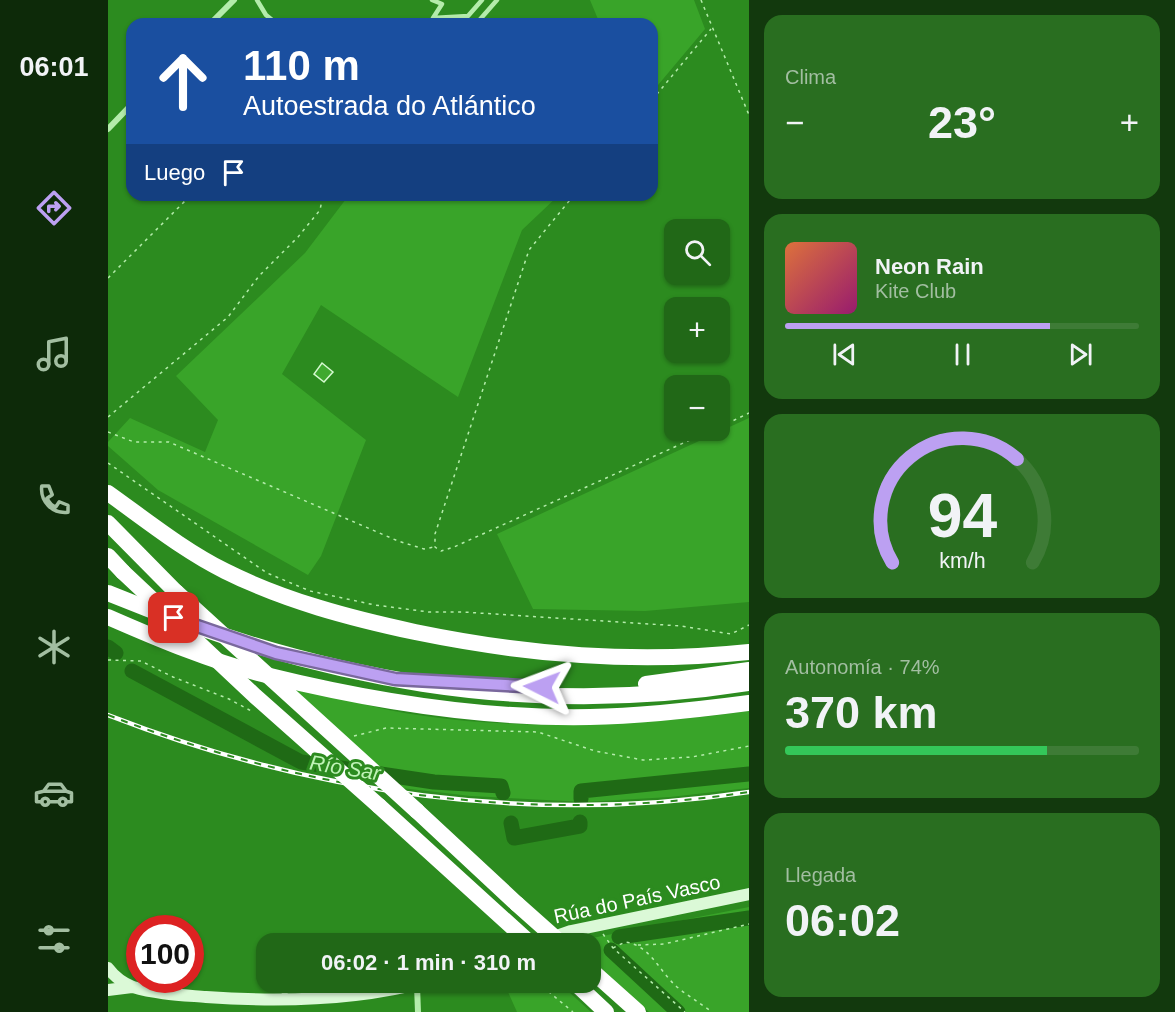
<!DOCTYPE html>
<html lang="es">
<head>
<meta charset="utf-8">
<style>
  :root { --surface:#216817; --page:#296e20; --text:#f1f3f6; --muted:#a2bea1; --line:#3e7b36; --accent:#bca0f2 }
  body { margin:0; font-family:Arial,sans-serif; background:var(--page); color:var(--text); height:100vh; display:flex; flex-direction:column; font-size:22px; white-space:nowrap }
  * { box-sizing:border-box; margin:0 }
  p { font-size:20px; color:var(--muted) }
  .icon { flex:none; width:33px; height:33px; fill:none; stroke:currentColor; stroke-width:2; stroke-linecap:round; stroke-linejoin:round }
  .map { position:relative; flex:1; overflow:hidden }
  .side { display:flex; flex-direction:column; gap:15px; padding:15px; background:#12390d; width:426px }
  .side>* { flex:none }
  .top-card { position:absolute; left:18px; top:18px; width:532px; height:183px; border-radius:18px; box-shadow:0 2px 4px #0004; background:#1a4fa0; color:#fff; overflow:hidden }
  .fabs { position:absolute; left:556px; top:219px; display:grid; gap:12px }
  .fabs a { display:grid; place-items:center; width:66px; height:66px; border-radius:12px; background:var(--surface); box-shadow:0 2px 4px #0004; font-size:30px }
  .speed { position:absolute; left:18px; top:915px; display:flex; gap:12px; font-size:30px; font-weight:700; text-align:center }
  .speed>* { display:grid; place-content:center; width:78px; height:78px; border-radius:50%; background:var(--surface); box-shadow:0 2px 4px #0004; line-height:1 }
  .speed .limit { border:9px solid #d22; background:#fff; color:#111 }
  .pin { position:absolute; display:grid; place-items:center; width:51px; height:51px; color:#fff; margin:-26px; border-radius:12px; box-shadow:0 3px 9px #0006 }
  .me { position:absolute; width:66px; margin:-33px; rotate:273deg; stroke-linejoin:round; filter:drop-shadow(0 0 4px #0008) }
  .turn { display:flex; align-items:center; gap:21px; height:126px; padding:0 18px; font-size:27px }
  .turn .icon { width:78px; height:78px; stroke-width:2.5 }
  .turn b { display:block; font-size:42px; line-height:51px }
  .then { display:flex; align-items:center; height:57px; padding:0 18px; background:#0003; gap:12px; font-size:22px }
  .big { font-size:45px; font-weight:600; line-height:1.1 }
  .side .card { flex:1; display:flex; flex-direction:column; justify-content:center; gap:9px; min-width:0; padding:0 21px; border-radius:18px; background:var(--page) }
  .side .dial { align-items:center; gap:0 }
  .dial svg { height:156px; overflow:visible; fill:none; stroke:var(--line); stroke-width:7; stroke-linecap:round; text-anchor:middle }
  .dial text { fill:var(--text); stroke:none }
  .song { display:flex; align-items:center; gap:18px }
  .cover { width:72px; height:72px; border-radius:9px; background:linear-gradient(135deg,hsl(20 70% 55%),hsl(320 70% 35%)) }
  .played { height:6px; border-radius:3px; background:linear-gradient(90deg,var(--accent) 75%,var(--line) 75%) }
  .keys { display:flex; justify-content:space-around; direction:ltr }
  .heat { display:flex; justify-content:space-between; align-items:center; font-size:33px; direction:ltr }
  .charge { height:9px; border-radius:4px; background:linear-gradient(90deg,#34c759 74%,var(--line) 0) }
  .trip { position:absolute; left:148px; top:933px; width:345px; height:60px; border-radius:18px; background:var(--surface); box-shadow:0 2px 4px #0004; font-weight:600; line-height:60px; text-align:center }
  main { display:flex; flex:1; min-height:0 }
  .tab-bar { display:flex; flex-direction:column; width:108px; justify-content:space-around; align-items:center; background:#0d2a09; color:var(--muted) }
  .tab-bar .icon { width:42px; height:42px }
  .tab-bar .selected { color:var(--accent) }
  .tab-bar b { font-size:27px; color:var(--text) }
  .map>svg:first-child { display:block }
  .green { fill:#39a429 }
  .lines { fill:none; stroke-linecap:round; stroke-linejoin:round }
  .river { stroke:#1f6a15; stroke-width:15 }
  .building { fill:#3fa92f; stroke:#d6f9d1; stroke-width:1.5 }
  .path { stroke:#b4ecab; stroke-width:1.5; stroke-dasharray:3 4.5; stroke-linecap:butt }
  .lane { stroke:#b4ecab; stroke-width:4.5 }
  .street { stroke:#b4ecab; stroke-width:6 }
  .secondary { stroke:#dbf9d7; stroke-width:12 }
  .highway { stroke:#fff; stroke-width:16 }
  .rail-casing { stroke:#fff; stroke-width:4.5 }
  .rail { stroke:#2c8b1f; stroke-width:2; stroke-dasharray:7; stroke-linecap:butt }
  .highway-bridge { stroke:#fff; stroke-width:16 }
  .route-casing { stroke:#7a689d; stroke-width:15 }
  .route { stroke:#bca0f2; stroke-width:10 }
  .labels { text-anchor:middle; stroke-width:6; stroke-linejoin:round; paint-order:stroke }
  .street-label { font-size:20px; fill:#fff; stroke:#2c8b1f }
  .water-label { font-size:21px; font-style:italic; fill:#c0f3b7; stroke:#2c8b1f }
</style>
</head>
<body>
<main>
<nav class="tab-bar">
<b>06:01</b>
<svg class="icon selected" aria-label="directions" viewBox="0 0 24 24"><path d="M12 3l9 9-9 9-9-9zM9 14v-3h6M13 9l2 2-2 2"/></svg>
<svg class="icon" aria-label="music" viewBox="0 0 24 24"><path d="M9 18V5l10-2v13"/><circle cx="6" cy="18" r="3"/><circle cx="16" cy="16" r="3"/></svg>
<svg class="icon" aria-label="phone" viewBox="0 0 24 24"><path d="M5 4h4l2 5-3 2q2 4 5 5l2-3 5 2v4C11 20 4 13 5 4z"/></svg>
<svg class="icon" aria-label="climate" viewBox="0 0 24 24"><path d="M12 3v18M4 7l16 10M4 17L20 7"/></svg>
<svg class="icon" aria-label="car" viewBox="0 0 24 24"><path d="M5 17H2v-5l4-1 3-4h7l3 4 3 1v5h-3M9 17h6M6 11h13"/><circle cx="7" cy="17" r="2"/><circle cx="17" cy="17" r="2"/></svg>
<svg class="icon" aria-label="filters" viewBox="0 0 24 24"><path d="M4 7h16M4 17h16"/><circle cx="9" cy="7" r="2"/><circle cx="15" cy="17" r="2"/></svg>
</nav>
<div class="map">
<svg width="641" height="1012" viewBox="0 0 641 1012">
  <rect width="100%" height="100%" fill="#2c8b1f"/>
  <path class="green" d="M482 0H586L597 29 545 91 544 24H492Z
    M241 195H451L414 230 350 397 213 305 174 374 258 440 213 556 200 575 50 490 0 446V442L22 418 97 452 110 420 68 376 197 253Z
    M641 418V602L537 611 425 609 389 534Z
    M179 683C224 696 270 710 317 716 418 731 540 725 641 711V788L562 797 476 802 363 796 293 788Z
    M641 907V1012H541L483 959V944L464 942Z
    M396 983H451L483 1012H409Z"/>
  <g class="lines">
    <path class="river" d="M0 647 8 653
      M24 671 193 762 326 782 393 786 395 793
      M473 799V791L641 774
      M403 823 406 838 472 826V822
      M511 937 641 918
      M503 950 570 1012"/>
  </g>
  <path class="building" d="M214 363 225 372 216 382 206 374Z"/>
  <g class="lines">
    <path class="path" d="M593 0 641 115
      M544 100 603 29
      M466 195 421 250 327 534V547L333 551 346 547 604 430
      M0 278 83 195
      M0 417 120 317 151 276 190 237 212 210 215 195
      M612 427 641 413
      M0 432 26 442H61L290 541 316 549 326 547
      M0 463 159 573 202 591 267 605 321 612H355L573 626 623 634 641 625
      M0 660 33 661 65 677 121 699 145 712
      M246 736 278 728 430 732 487 751 535 760 584 757 641 746
      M495 934 505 948 577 1012
      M530 945 556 944 641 924
      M505 948 517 942C542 945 551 971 569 987 580 996 592 1003 604 1012
      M429 982 465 1012"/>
    <path class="lane" d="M149 0 158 15 169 24
      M324 0 334 4 325 18
      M323 24 325 18 360 16 374 0
      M368 24 389 0"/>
    <path class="street" d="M102 24 126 0
      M0 129 24 104
      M176 982 177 999
      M309 985 310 1012"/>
    <path class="secondary" d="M426 944 463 931 641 894
      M0 968C6 976 15 983 25 987 48 994 74 995 98 997 170 1002 247 1001 317 982
      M0 990 24 987"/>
    <path class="highway" d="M0 493C38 520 75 550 117 571 177 601 242 618 307 632 419 655 527 664 641 652
      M0 523 68 592
      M0 556 15 572
      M0 593C209 679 416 719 641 683
      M0 617C48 638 107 663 158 675 263 701 374 719 482 717 536 716 588 710 641 703
      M538 684 641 670
      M271 806 423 944
      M309 811 409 904
      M483 970 530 1012
      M466 982 498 1012"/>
    <g class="rail-casing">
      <path id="rail" d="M0 715C203 794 425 825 641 792"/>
    </g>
    <use href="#rail" class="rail"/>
    <path class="highway-bridge" d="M15 572 147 696 271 806
      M68 592 309 811
      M409 904 454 944"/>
  </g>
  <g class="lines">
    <g class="route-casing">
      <path id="route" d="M66 618 168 653 287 679 434 687"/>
    </g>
    <use href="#route" class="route"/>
  </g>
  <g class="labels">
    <g class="street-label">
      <text transform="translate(529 899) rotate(-12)" y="7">Rúa do País Vasco</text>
    </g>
    <g class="water-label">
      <text transform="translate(237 768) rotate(9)" y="7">Río Sar</text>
    </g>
  </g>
</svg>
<div class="fabs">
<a><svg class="icon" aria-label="search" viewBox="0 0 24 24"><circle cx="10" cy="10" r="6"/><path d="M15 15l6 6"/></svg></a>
<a>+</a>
<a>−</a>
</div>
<div class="speed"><div class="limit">100</div></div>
<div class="pin" style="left:66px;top:618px;background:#d93025"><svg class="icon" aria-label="arrive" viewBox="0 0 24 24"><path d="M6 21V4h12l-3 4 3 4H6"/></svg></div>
<svg class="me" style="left:434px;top:687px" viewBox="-20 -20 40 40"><path d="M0-17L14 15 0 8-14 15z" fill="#bca0f2" stroke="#fff" stroke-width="4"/></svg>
<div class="trip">06:02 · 1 min · 310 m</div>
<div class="top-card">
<div class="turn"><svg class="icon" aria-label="ahead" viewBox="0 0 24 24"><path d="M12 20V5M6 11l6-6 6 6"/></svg><div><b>110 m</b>Autoestrada do Atlántico</div></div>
<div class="then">Luego<svg class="icon" aria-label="arrive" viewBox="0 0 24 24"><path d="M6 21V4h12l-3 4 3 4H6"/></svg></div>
</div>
</div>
<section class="side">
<div class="card"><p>Clima</p>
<div class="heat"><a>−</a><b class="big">23°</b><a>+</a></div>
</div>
<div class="card">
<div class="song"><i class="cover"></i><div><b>Neon Rain</b><p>Kite Club</p></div></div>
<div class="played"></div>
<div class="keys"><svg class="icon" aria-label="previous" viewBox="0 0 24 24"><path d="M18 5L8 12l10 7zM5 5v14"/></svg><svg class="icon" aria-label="pause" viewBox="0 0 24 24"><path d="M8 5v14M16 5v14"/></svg><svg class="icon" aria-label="next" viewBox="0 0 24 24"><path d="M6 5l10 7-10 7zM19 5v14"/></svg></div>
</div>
<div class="card dial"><svg viewBox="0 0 100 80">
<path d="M14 69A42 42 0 1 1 86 69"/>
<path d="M14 69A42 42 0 0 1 78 16" stroke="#bca0f2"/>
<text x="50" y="56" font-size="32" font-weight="700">94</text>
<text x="50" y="72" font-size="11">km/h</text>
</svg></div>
<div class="card"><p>Autonomía · 74%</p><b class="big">370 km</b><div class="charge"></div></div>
<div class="card"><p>Llegada</p><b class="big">06:02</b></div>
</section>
</main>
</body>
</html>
